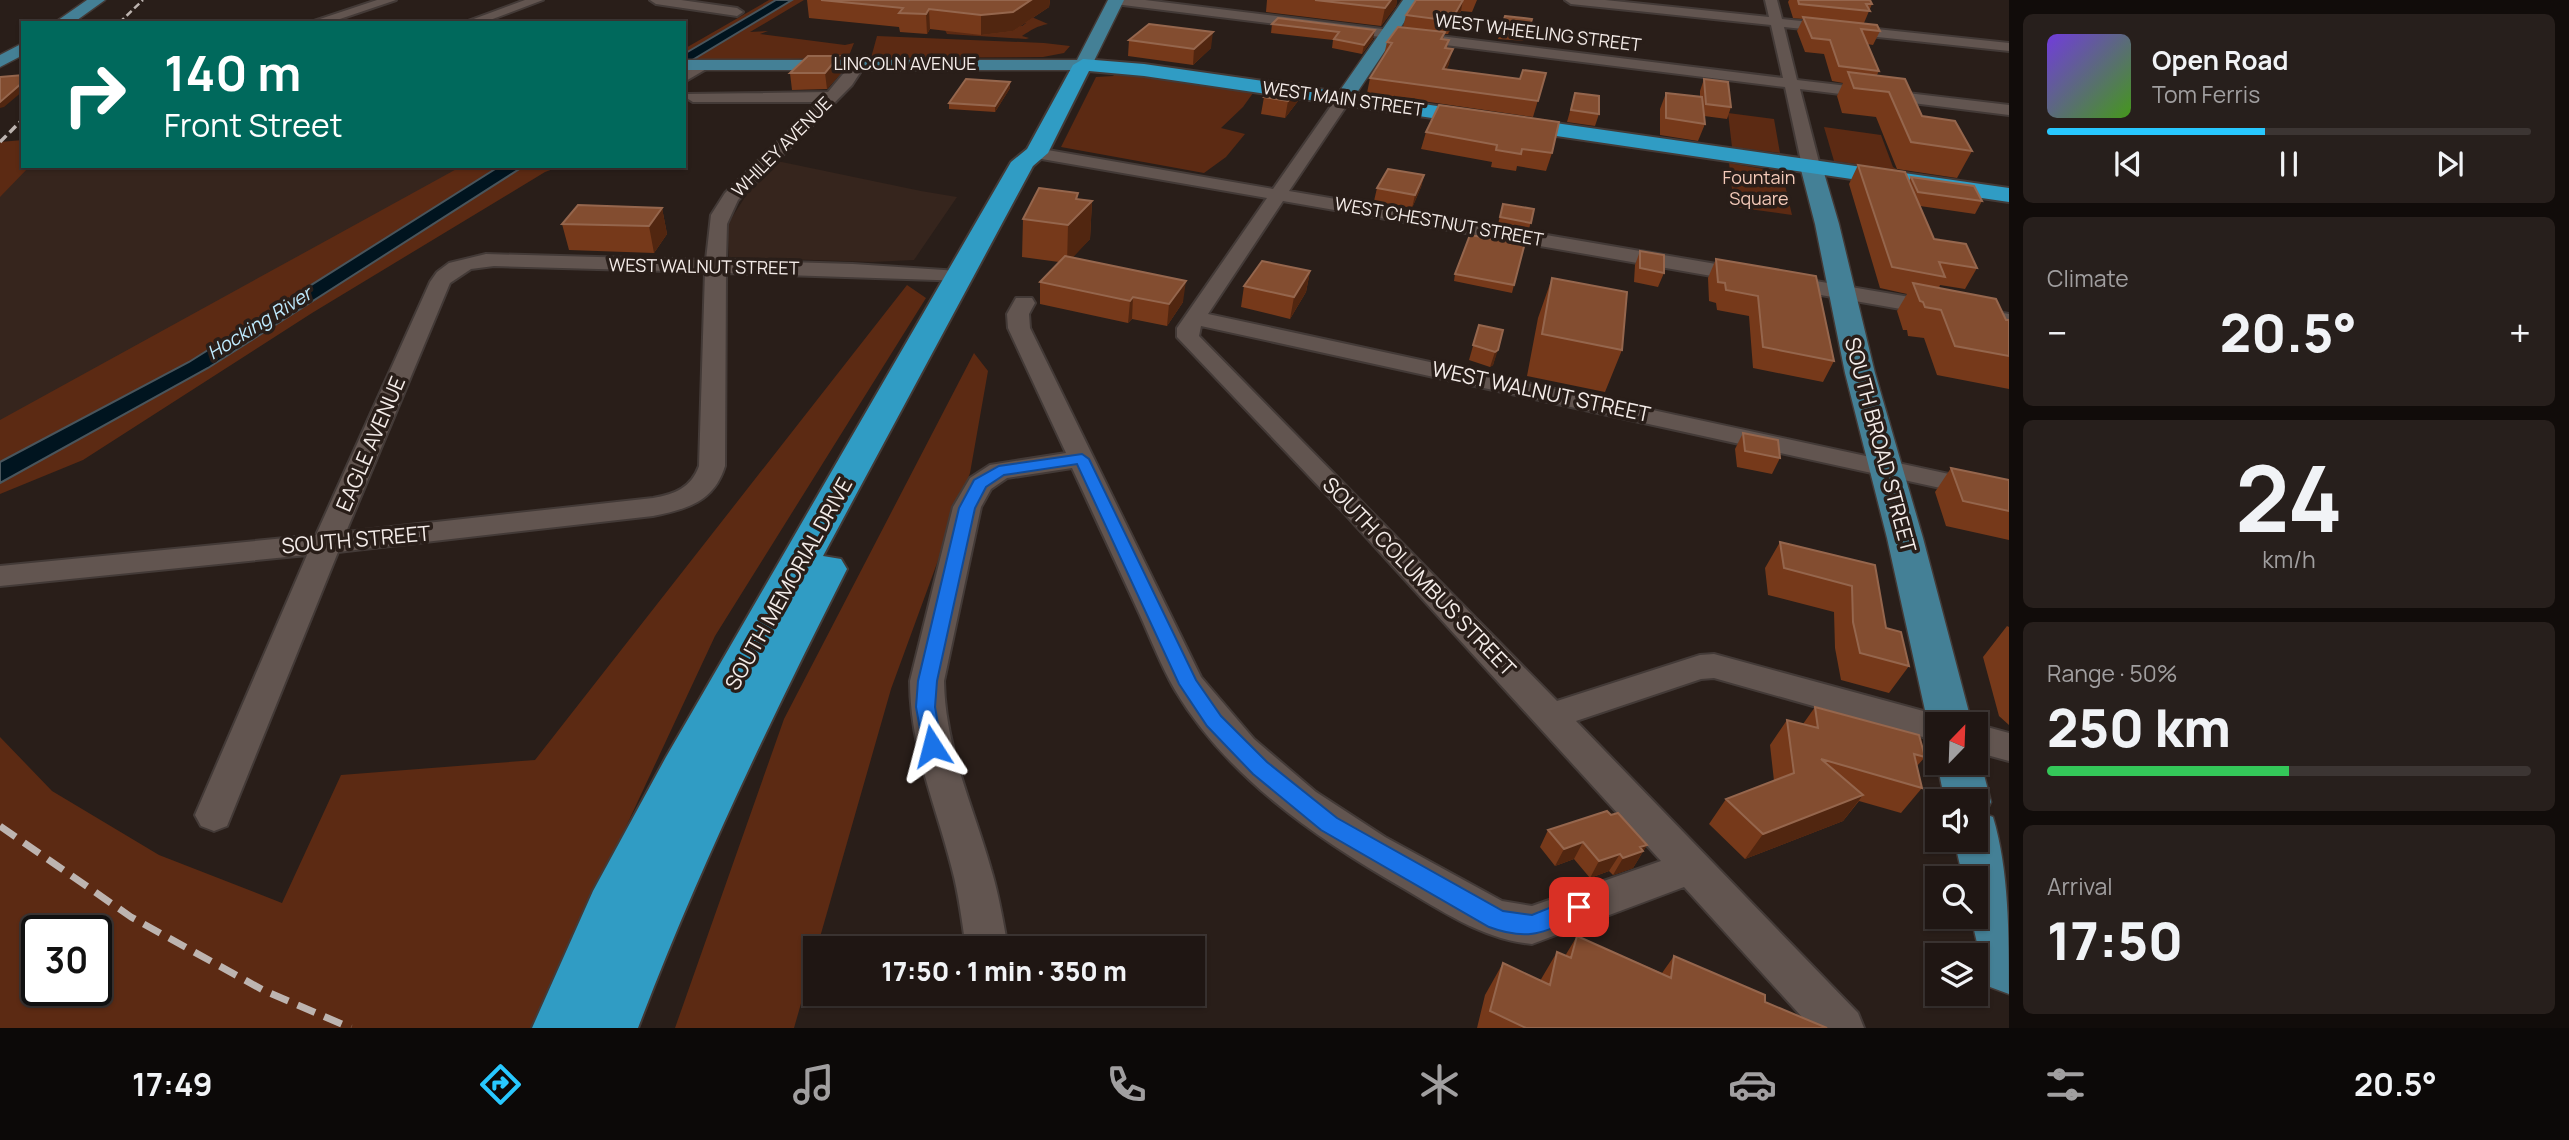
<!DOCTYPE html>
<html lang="en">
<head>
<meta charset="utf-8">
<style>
  :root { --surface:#1f1613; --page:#271f1c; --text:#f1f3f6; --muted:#a19fa0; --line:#3c3533; --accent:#28c8ff }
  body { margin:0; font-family:Manrope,sans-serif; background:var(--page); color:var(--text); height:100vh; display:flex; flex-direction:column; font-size:26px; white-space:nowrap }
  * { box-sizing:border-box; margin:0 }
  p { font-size:23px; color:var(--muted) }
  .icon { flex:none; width:38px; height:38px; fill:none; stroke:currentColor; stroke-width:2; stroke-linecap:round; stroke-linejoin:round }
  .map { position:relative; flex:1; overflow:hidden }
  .panel { display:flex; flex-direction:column; gap:14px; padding:14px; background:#110c0a; width:560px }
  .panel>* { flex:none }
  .top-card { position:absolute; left:21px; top:21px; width:665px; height:147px; border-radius:0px; box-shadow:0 2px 5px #0004,0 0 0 2px var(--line); background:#00695c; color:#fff; overflow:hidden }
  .needle { width:46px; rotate:23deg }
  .tools { position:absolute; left:1925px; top:712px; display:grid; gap:14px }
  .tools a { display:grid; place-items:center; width:63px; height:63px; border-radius:0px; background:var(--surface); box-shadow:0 2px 5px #0004,0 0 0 2px var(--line); font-size:35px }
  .speed { position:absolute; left:21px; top:915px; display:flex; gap:14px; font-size:35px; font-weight:700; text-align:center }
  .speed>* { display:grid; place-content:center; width:91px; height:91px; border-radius:50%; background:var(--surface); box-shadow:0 2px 5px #0004,0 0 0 2px var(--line); line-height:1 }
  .speed .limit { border:4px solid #111; border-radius:10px; background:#fff; color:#111 }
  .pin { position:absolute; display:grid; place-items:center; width:60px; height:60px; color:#fff; margin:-30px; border-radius:14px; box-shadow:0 4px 10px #0006 }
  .me { position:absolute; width:77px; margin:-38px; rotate:351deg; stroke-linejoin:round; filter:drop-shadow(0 0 5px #0008) }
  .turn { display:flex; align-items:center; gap:24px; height:147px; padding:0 28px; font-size:32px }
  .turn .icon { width:91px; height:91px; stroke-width:2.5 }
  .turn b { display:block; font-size:49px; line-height:60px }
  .big { font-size:52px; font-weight:800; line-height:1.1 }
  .panel .tile { flex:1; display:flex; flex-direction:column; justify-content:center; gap:10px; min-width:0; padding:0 24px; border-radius:10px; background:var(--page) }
  .panel .dial { align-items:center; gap:0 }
  .dial b { font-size:91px; line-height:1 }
  .song { display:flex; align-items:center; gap:21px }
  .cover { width:84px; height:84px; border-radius:10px; background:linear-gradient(135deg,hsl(260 70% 55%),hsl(100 70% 35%)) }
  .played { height:7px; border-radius:4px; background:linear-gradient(90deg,var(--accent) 45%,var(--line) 45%) }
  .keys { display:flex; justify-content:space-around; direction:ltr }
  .heat { display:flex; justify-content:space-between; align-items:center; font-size:38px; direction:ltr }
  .charge { height:10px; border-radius:5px; background:linear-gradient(90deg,#34c759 50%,var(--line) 0) }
  .trip { position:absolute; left:803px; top:936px; width:402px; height:70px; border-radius:0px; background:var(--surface); box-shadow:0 2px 5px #0004,0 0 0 2px var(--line); font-weight:800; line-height:70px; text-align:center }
  .tab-bar { display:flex; height:112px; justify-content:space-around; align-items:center; background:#0c0908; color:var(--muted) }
  .tab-bar .icon { width:49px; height:49px }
  .tab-bar .active { color:var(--accent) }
  .tab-bar b { font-size:32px; color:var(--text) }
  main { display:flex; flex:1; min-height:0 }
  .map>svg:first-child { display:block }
  .built { fill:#36251d }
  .green { fill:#5c2a13; fill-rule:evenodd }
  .water { fill:#00141f; stroke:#49555c; stroke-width:2 }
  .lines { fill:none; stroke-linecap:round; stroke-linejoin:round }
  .minor-casing { stroke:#433a37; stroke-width:4 }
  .major-casing { stroke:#433a37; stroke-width:3 }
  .highway-casing { stroke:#433a37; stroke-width:4 }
  .minor { fill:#625550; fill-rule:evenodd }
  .major { fill:#448096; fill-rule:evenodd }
  .highway { fill:#309cc4; fill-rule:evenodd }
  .rail-far2 { stroke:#bdb4b0; stroke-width:2.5; stroke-dasharray:7 3.5; stroke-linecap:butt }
  .rail-far1 { stroke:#bdb4b0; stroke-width:3.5; stroke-dasharray:9 4.5; stroke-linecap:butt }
  .rail { stroke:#bdb4b0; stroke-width:7; stroke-dasharray:19 10; stroke-linecap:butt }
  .wall { fill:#76391a }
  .shaded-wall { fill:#512610 }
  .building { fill:#834d30; stroke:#95664d; stroke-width:2 }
  .route { fill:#1a73e8; stroke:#114b97; stroke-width:2 }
  .labels { text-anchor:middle; stroke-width:7; stroke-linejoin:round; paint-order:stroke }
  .far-street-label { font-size:18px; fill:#f4ece9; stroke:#291e19 }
  .far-park-label { font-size:18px; fill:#f4cab9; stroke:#291e19 }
  .far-water-label { font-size:19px; font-style:italic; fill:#beeafe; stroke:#291e19 }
  .street-label { font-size:21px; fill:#f4ece9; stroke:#291e19 }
</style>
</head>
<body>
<main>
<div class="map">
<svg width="2009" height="1028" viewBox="0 0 2009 1028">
  <rect width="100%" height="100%" fill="#291e19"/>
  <path class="built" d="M777 161 921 191 957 197 914 260 872 262 729 257 727 225 760 174Z
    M23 166H490L0 456V167Z"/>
  <path class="green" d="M769 0H804L750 32 768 31 760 34 845 45 854 43 848 58 684 61V49Z
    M992 0 1048 24C1037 26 1031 30 1022 36L1029 38 1026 39 947 34 945 30 1022 26 1026 23Z
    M877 36 1044 43 1070 46 1064 53 1043 57 871 58Z
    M1116 73 1253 93 1243 107 1221 128 1245 134 1226 157 1204 173 1061 147 1096 77 1113 76Z
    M1728 113 1774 119 1780 153 1732 147Z
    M1824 127 1881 135 1893 167 1898 170 1834 161Z
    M23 140V166H30L0 197V142Z
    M1729 163 1782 172 1792 215 1734 207Z
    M462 166H561L545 172 312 313 83 460 0 494V420Z
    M907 285 926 298 715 636 532 1028H0V737L52 791 159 855 282 903 341 775 535 760ZM37 931H96V990H37Z
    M974 353 988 371 970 473 891 689 794 1028H675L784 719Z"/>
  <path class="water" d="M776 0H792L684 65V54Z
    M500 166H524L208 368 0 483V462L189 362Z"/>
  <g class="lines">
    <g class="minor-casing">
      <path id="minor" d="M377 0H396L328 23H308Z
        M525 0H543L482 23H463Z
        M650 0H681L737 8 743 12 737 16 656 4Z
        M1109 0H1145L1783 78 1771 25 1571 4 1565 0H1605L1769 17 1765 0H1777L1782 19 2009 43V51L1784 27 1797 80 2009 105V115L1800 89 1820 166 1811 171 1802 166 1785 87 1115 4Z
        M703 61 710 65 708 68 684 82V71Z
        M858 61 865 65 852 85 738 200 727 224 726 260 853 264 959 271 966 273 969 277 966 281 726 273 725 466C714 502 687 509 653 516L338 552 227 826 214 831 201 826 195 815 307 555 0 586V566L316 535 430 282 437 272 449 263 486 254 706 260 711 215 725 193 819 102H693L685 97 688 94 828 92 853 62ZM494 266 705 272 699 466C691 488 675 494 653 498L346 532 450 283 471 269Z
        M1343 94 1351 99 1289 191 2009 314V328L1283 201 1208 314 2009 487V503L1201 326 1199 336 1557 701 1700 655 1714 654 1949 718 1952 724H1937V741L1714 678 1701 679 1576 721 1858 1013 1864 1028H1812L1684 887 1532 944C1484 940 1442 911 1401 887 1317 839 1226 776 1175 690 1161 666 1151 639 1139 613 1117 565 1095 517 1072 468L1007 478 991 489 981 507 944 681C945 748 973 805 991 869 999 895 1003 921 1008 948H966C962 922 959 895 952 869 936 805 910 748 910 681L953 507 970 478 990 465 1066 453 1008 328 1007 314 1016 298H1032L1035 303 1029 314 1030 328 1201 677 1254 739 1316 792 1385 837 1502 901 1532 906 1661 861 1344 513 1177 337V328L1267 198 1036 158 1028 153 1036 148 1273 189 1338 96Z
        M1976 724 2009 733V761L1976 752Z"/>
    </g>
    <g class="major-casing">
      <path id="major" d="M87 0H105L73 23H54Z
        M1108 0H1124L1092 65 1083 70H684V60H1077Z
        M1403 0H1419L1350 103H1336L1334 99Z
        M23 43V55L0 67V55Z
        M1811 160 1819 161 1822 166 1839 224 1875 373 1923 538 1972 724H1937V737L1928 724 1887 538 1845 373 1815 224 1800 166 1803 161Z
        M1976 752 1981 763 1991 802 1985 814 1993 817C2009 870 2009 936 2009 994L1990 987 1983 969 1971 917H1976V878H1963L1954 840H1976V802H1945L1937 763H1976Z"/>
    </g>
    <g class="highway-casing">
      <path id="highway" d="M1083 59 1144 64 2009 188V202L1144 76 1089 71 1048 153 1033 166 823 556 841 559 847 569C771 719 698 870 638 1028H532L593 891 666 757 1011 162 1027 149 1073 65Z"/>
    </g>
    <use href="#minor" class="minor"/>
    <use href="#major" class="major"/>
    <use href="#highway" class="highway"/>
    <path class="rail-far2" d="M119 23 143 0"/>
    <path class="rail-far1" d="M0 142 23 119"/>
    <path class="rail" d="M0 826 131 917 263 990 351 1028"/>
  </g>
  <path class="wall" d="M807 0H1050L1049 7 1013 31 981 35 930 29 927 34 900 32 899 27 809 18Z
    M1267 0H1397L1396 6 1381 26 1266 12Z
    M1416 0H1477L1472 12 1461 11 1448 34H1444L1443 40H1449L1447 48 1449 64 1446 70 1520 79 1546 73 1533 117 1367 93 1370 78 1384 55 1387 42 1403 27 1406 15Z
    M1789 0H1870L1872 4 1864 23 1880 31 1873 45 1867 44 1879 71 1877 75 1922 116 1972 151 1957 178 1897 169 1876 117 1842 113 1837 96 1843 83 1832 81 1824 54 1805 52 1797 31 1803 19 1793 18 1788 2Z
    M1505 16 1532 19 1526 41 1498 39Z
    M1278 18 1373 39 1362 54 1332 48 1333 40 1271 33 1272 24Z
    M1129 40 1211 48 1193 65 1128 56Z
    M839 56 841 73 827 89 792 90 790 73Z
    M1704 79 1731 107 1727 119 1704 116 1705 124 1698 141 1660 135V109L1666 93 1700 97V91Z
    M1010 82V88L995 112 949 109V103Z
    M1575 93 1599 114 1595 126 1567 122Z
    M1264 97 1298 101 1285 118 1261 114Z
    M1426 132 1552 153 1546 171 1517 166 1516 171 1491 167 1492 162 1421 149Z
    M1858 165 1909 181 1911 177 1982 201 1975 214 1920 206 1934 239 1977 268 1965 289 1940 285 1939 288 2009 320V389L1937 375 1924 338 1908 336 1907 330H1903L1897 311 1907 294 1880 288 1849 184Z
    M1424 175 1421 187 1412 208 1374 201 1377 188Z
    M1077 199 1092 201 1090 239 1072 257 1183 302 1167 326 1132 319 1128 323 1040 304V282L1059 262 1022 257 1023 219Z
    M1503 204 1534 209 1529 229 1498 224Z
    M662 208 667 234 654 253 569 250 562 224Z
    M1640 251 1664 273 1658 287 1634 282 1635 265Z
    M1716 259 1834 361 1823 382 1753 368 1749 316 1717 310 1716 303 1709 301 1708 278Z
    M1310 271 1306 292 1290 319 1241 307 1244 286Z
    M1455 274 1514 285 1512 293 1454 281Z
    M1552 278 1622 350 1605 392 1527 376 1538 318Z
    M1479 325 1503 330 1493 365 1490 367 1469 360Z
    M1743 433 1780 458 1772 474 1737 467 1735 449Z
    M1951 468 2009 480V540L1946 526 1935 492Z
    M1780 542 1875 565 1886 628 1909 666 1889 693 1841 680 1835 648 1834 612 1768 595 1765 568Z
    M2007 626 2009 627V725L1999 716 1983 657Z
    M1815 707 1925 757 1917 766 1922 788 1901 813 1859 801 1843 821 1745 859 1709 824 1726 799 1774 781 1770 745 1787 720 1803 724Z
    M1611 815 1647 845 1633 868 1613 875 1609 871 1590 878 1574 859 1555 866 1540 847 1548 830Z
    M1577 936 1662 973 1674 956 1765 1002 1827 1028H1477L1485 995 1503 963 1540 981 1557 952 1565 956Z"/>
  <path class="shaded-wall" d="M1031 0H1050L1049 7 1013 31 981 35V15Z
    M1391 0H1397L1396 6 1381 26 1385 8Z
    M1463 0 1461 11 1448 34 1451 21Z
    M929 9 930 29 927 34 926 14Z
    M1375 30 1373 39 1362 54 1364 45Z
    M1213 32 1211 48 1193 65 1194 49Z
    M1453 49 1449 64 1439 85 1443 69Z
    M839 56 841 73 827 89 825 73Z
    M23 82V91L4 107 0 108V102Z
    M1010 82V88L995 112V106Z
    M1301 84 1298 101 1285 118 1288 101Z
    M1424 175 1421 187 1412 208 1415 195Z
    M1078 193 1077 217 1092 201 1090 239 1067 264 1068 225Z
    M662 208 667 234 654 253 649 226Z
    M1310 271 1306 292 1290 319 1294 297Z
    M1186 281 1183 302 1167 326 1169 304Z
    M1133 297 1132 319 1128 323 1130 301Z
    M1498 350 1493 365 1490 367 1495 352Z
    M1863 795 1843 821 1745 859 1763 834Z
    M1583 842 1574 859 1555 866 1564 849Z
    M1647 845 1633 868 1613 875 1623 858 1640 847Z
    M1620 854 1609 871 1590 878 1599 861Z"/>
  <path class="building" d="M821 0H1031L1013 12 981 15 929 9 926 14 899 13 903 8Z
    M1315 0H1391L1385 8Z
    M1416 0H1463L1451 21 1406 15Z
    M1798 0H1870L1872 4H1866L1870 11 1799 4Z
    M1505 16 1532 19 1527 35 1499 34Z
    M1803 17 1877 25 1880 31 1861 29 1879 71 1839 66 1830 40 1812 38Z
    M1278 18 1375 30 1364 45 1334 39 1339 32 1272 24Z
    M1149 24 1213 32 1194 49 1129 40Z
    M1398 27 1445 32 1441 39 1449 40 1445 48 1453 49 1443 69 1520 79 1523 70 1546 73 1538 101 1370 78 1392 43 1387 42Z
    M808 56H839L825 73H790Z
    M1848 72 1905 79 1922 116 1955 121 1972 151 1911 142 1889 92 1854 88Z
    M23 75V82L0 102V77Z
    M966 79 1010 82 995 106 949 103Z
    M1704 79 1728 82 1731 107 1706 104Z
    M1277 81 1301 84 1288 101 1264 97Z
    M1575 93 1599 96V114L1571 110Z
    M1666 93 1702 97 1705 124 1666 118Z
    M1439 105 1559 122 1552 153 1522 149 1521 154 1496 150 1497 145 1426 132Z
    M1858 165 1905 172 1934 239 1966 244 1977 268 1939 262 1945 277 1892 267Z
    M1388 169 1424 175 1415 195 1377 188Z
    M1911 177 1974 186 1982 201 1918 192Z
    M1039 188 1078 193 1076 199 1092 201 1068 225 1023 219Z
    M1503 204 1534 209 1531 223 1500 217Z
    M578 205 662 208 649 226 562 224Z
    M1495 234 1526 239 1514 285 1455 274 1470 235 1493 239Z
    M1640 251 1664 255V273L1640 268Z
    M1065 256 1186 281 1169 304 1133 297 1130 301 1040 282Z
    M1716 259 1816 276 1834 361 1763 347 1758 296 1726 290 1725 283 1718 282Z
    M1262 261 1310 271 1294 297 1244 286Z
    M1552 278 1627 292 1622 350 1542 334Z
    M1913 283 1996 299 2006 320H2009V356L1955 346 1941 310 1925 307 1923 302 1920 301Z
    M1479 325 1503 330 1498 350 1495 352 1473 345Z
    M1743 433 1778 440 1780 458 1745 451Z
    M1951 468 2009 480V511L1963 501Z
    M1780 542 1875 565 1886 628 1901 632 1909 666 1860 653 1853 622 1852 586 1784 568Z
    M1815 707 1919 735 1925 757 1914 754 1922 788 1821 759 1863 795 1763 834 1726 799 1794 773 1787 720 1818 728Z
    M1607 811 1611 815 1618 813 1647 845 1640 847 1643 851 1623 858 1620 854 1599 861 1583 842 1564 849 1548 830Z
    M1577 936 1671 978 1674 956 1765 995V1002L1827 1028H1526L1490 1011 1503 963 1550 985 1557 952 1571 958Z"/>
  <path class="route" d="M1082 454 1089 459 1196 680 1221 716 1267 762 1337 818 1503 911 1532 915 1579 896 1587 899 1590 907 1587 914C1547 930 1532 943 1489 927L1321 830 1253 774 1207 726 1179 684 1077 464 1004 475 986 487 975 508 937 681 935 707 942 746 939 751 932 753 924 751 916 707 918 681 959 508 974 480 999 466Z"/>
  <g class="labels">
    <g class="far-street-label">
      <text transform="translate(1538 33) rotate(7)" y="6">WEST WHEELING STREET</text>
      <text x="905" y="70">LINCOLN AVENUE</text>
      <text transform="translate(1343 99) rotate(8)" y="6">WEST MAIN STREET</text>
      <text transform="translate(782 147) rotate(-45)" y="6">WHILEY AVENUE</text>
      <text transform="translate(1439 222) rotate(10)" y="6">WEST CHESTNUT STREET</text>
      <text transform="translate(704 267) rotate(1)" y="6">WEST WALNUT STREET</text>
    </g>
    <g class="far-park-label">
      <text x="1759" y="184">Fountain<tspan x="1759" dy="21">Square</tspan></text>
    </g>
    <g class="far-water-label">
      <text transform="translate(259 323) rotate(-32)" y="7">Hocking River</text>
    </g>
    <g class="street-label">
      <text transform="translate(1541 392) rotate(12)" y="7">WEST WALNUT STREET</text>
      <text transform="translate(371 444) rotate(-67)" y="7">EAGLE AVENUE</text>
      <text transform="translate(1880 445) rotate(75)" y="7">SOUTH BROAD STREET</text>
      <text transform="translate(356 540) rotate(-5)" y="7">SOUTH STREET</text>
      <text transform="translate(1419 577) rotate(46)" y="7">SOUTH COLUMBUS STREET</text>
      <text transform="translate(789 584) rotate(-61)" y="7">SOUTH MEMORIAL DRIVE</text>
    </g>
  </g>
</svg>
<div class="tools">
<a><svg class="needle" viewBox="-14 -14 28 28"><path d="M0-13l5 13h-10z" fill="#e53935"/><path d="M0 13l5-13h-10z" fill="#a19fa0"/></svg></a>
<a><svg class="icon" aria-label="sound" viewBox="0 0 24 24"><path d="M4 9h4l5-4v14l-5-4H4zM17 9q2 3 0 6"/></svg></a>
<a><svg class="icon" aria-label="search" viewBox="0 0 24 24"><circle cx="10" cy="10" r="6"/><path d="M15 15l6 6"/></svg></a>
<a><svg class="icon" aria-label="layers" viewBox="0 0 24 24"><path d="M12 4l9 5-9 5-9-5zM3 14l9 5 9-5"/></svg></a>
</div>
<div class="speed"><div class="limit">30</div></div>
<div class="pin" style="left:1579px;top:907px;background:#d93025"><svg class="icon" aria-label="arrive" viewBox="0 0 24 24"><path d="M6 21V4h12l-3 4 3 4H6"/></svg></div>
<svg class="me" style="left:932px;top:746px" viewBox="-20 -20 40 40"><path d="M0-17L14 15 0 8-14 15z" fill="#1a73e8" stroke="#fff" stroke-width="4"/></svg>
<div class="trip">17:50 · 1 min · 350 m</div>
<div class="top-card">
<div class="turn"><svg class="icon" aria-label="right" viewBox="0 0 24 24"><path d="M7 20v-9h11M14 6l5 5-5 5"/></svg><div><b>140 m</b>Front Street</div></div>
</div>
</div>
<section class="panel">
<div class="tile">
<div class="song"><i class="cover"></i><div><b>Open Road</b><p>Tom Ferris</p></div></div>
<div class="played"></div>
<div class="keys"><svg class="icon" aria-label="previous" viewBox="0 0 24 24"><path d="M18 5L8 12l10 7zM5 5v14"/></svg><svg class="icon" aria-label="pause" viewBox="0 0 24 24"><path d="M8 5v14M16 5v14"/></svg><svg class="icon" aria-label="next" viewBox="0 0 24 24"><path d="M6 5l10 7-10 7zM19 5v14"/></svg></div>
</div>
<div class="tile"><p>Climate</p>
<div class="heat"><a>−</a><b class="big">20.5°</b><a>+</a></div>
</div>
<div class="tile dial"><b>24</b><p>km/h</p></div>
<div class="tile"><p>Range · 50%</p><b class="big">250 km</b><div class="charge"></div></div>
<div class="tile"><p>Arrival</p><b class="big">17:50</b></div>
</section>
</main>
<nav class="tab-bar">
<b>17:49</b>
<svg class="icon active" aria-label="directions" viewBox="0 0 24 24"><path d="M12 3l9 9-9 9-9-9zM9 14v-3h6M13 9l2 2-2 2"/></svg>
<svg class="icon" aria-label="music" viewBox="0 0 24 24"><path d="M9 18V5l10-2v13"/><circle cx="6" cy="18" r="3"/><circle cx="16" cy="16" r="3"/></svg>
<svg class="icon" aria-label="phone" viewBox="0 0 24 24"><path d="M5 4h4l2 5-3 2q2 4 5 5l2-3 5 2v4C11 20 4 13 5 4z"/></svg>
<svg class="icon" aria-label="climate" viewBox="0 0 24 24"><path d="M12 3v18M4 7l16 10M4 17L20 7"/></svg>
<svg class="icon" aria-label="car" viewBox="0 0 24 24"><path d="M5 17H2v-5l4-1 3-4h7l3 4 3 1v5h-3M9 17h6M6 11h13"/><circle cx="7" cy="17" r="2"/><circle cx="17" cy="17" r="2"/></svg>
<svg class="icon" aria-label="filters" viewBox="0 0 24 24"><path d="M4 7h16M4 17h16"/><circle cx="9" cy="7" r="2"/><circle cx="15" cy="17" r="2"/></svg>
<b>20.5°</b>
</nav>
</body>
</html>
